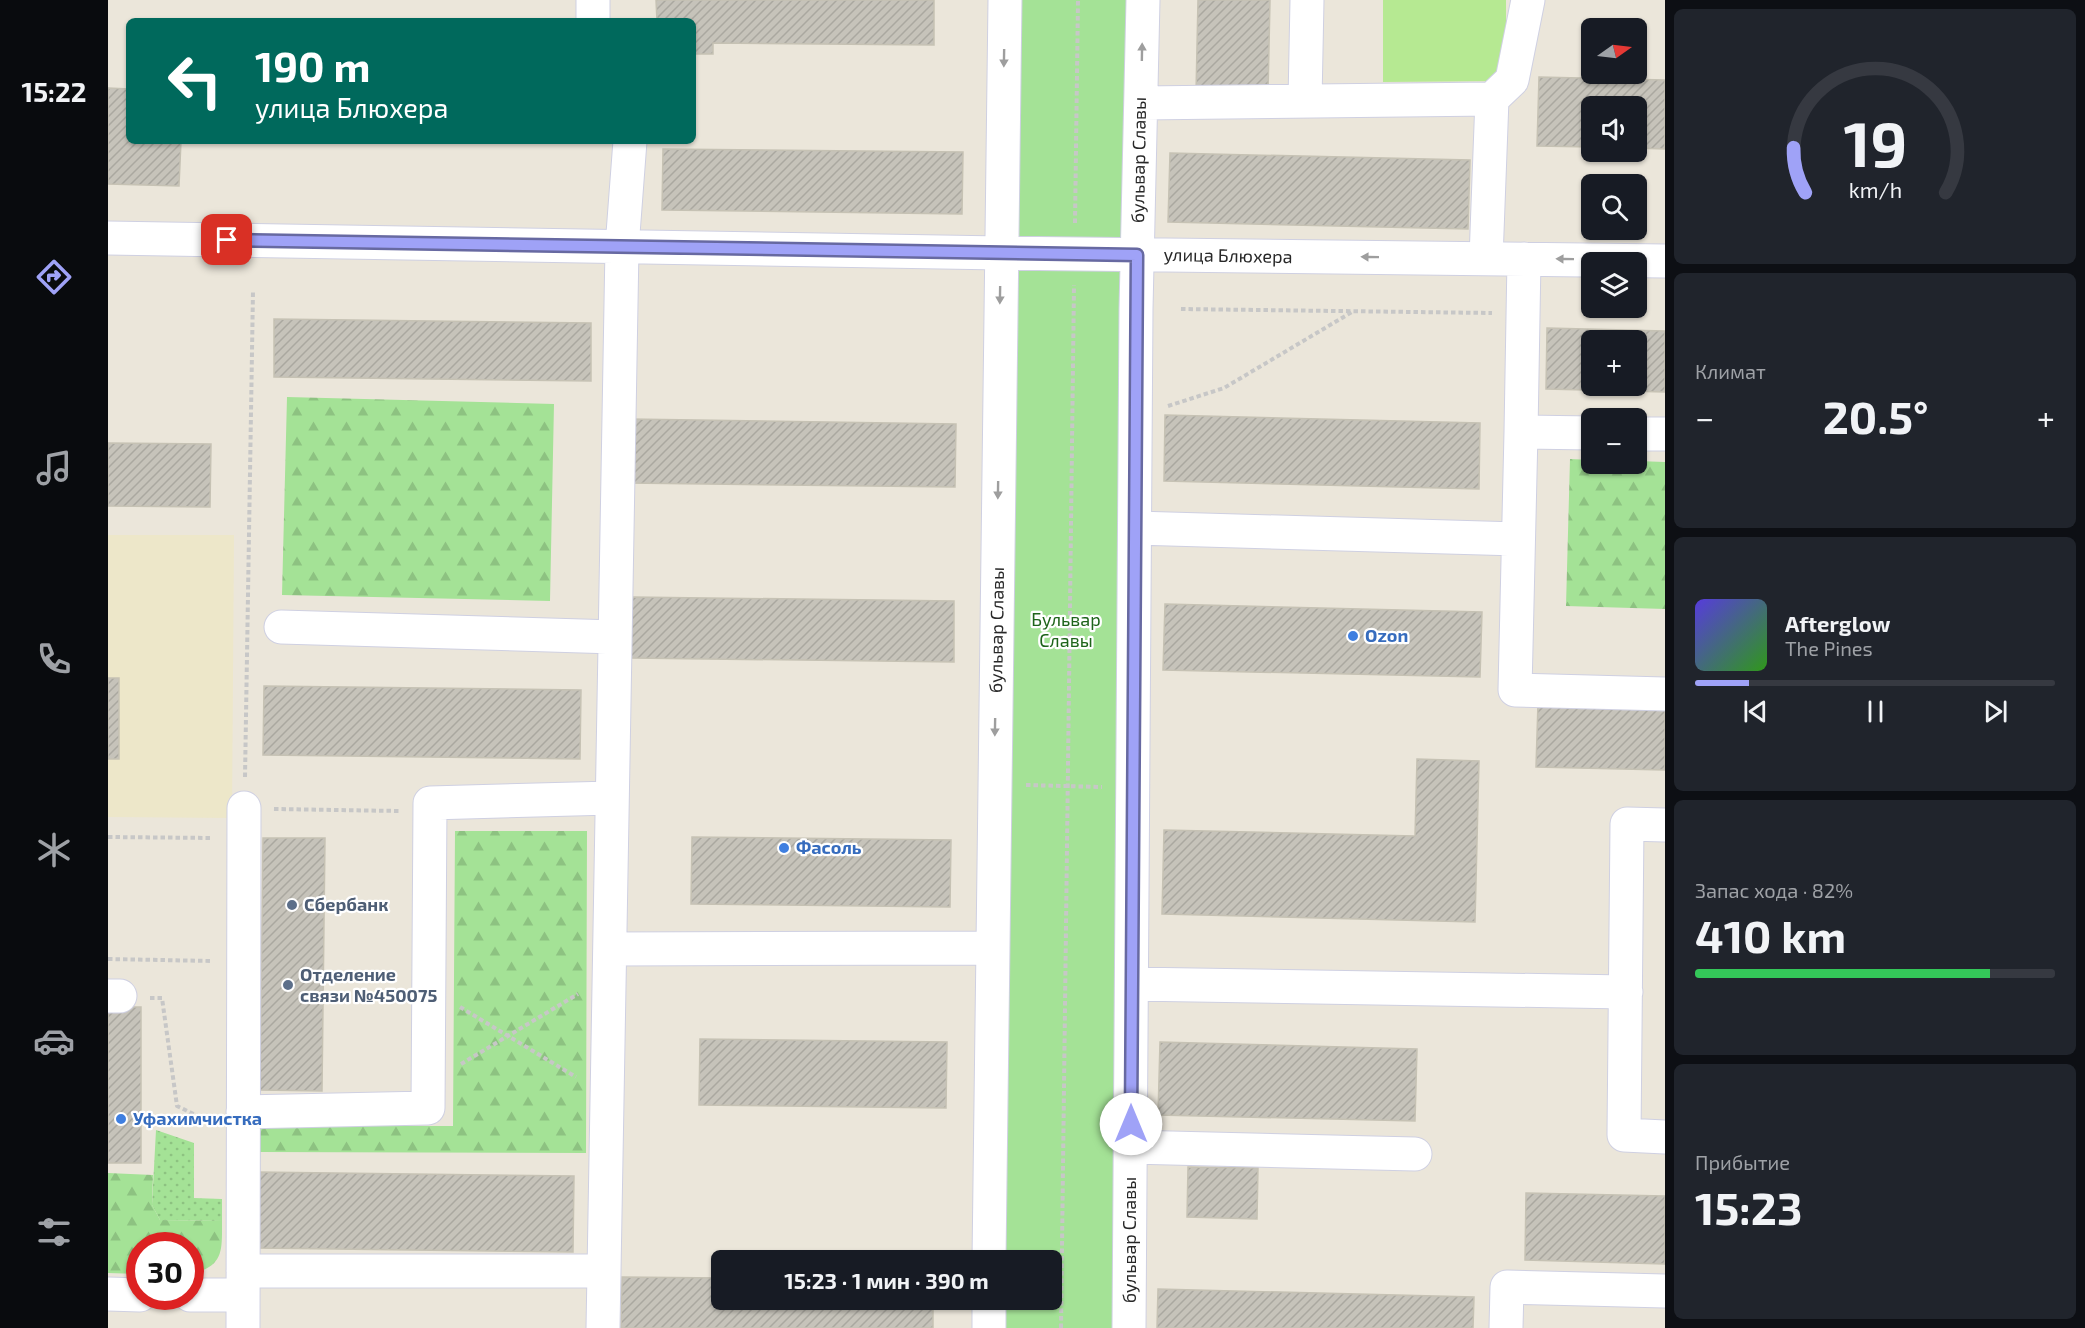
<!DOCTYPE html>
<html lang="ru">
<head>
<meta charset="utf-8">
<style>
  :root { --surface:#171b24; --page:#20242c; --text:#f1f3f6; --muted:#9ea1a6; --line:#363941; --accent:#9fa2f7 }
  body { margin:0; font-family:"Exo 2",sans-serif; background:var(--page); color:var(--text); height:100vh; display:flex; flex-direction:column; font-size:22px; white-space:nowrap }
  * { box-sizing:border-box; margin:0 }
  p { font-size:20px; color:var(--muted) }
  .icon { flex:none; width:33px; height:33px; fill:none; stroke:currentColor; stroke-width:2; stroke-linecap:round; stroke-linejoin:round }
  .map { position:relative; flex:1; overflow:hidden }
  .details { display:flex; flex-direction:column; gap:9px; padding:9px; background:#0d0f14; width:420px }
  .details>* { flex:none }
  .top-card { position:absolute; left:18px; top:18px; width:570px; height:126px; border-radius:9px; box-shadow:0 2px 4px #0004; background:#00695c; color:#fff; overflow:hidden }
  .needle { width:39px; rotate:76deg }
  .controls { position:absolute; left:1473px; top:18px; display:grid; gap:12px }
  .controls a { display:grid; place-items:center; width:66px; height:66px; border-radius:9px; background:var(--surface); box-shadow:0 2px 4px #0004; font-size:30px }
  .speed { position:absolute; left:18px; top:1232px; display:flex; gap:12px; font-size:30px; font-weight:700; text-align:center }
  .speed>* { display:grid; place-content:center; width:78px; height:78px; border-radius:50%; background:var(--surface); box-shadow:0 2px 4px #0004; line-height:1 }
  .speed .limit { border:9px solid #d22; background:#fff; color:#111 }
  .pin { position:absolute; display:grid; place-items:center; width:51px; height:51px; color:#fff; margin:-26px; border-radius:12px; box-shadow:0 3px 9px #0006 }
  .me { position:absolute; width:66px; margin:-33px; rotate:0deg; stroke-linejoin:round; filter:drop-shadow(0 0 4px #0008) }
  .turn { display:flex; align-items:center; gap:21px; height:126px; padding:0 30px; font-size:27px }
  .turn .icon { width:78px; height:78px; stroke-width:2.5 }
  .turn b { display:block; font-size:42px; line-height:51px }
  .big { font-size:45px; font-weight:700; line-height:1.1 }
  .details .card { flex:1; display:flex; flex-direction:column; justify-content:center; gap:9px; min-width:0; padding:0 21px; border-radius:9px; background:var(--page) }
  .details .dial { align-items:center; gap:0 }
  .dial svg { height:156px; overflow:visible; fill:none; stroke:var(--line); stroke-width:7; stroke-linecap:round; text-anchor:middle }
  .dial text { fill:var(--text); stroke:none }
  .song { display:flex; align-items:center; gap:18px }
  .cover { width:72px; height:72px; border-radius:9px; background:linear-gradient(135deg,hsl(250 70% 55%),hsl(110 70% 35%)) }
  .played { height:6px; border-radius:3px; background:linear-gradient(90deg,var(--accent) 15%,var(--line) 15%) }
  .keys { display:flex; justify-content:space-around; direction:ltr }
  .heat { display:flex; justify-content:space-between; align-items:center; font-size:33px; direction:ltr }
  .charge { height:9px; border-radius:4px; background:linear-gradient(90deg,#34c759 82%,var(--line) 0) }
  .trip { position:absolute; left:603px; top:1250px; width:351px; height:60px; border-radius:9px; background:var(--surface); box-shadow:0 2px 4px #0004; font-weight:700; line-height:60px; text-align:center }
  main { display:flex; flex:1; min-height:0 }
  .tab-bar { display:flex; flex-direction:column; width:108px; justify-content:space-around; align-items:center; background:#090b0e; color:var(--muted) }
  .tab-bar .icon { width:42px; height:42px }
  .tab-bar .selected { color:var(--accent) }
  .tab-bar b { font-size:27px; color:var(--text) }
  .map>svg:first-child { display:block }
  .education { fill:#ede7c9 }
  .grass { fill:url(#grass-dots) }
  .forest { fill:url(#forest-firs) }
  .park { fill:#a4e296 }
  .pitch { fill:#b6e992 }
  .building { fill:url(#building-hatch); stroke:#c6c2b4; stroke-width:1.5; fill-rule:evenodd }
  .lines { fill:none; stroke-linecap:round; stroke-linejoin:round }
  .minor-casing { stroke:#cfd0e2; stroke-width:35 }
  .path { stroke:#c7c7c7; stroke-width:4; stroke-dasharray:4.5 3; stroke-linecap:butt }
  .minor { stroke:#fff; stroke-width:33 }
  .oneway { fill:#9e9e9e }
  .route-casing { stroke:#6769a1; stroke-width:15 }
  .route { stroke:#9fa2f7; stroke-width:10 }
  .shop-dot { fill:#3f7fe0; stroke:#fff; stroke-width:2 }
  .service-dot { fill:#5c6f8a; stroke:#fff; stroke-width:2 }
  .labels { text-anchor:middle; stroke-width:4.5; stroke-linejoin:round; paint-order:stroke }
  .street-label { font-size:18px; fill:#282828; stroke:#fff }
  .park-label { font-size:18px; fill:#1e641a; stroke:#fff }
  .shop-label { font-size:18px; font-weight:bold; fill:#366cbe; stroke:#fff; text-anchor:start }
  .service-label { font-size:18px; font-weight:bold; fill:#4e5e75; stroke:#fff; text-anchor:start }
</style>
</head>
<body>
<main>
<nav class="tab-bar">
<b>15:22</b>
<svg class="icon selected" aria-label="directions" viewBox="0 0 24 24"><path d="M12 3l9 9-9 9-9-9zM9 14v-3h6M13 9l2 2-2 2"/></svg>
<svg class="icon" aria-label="music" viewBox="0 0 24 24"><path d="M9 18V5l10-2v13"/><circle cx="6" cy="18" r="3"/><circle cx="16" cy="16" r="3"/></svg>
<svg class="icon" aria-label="phone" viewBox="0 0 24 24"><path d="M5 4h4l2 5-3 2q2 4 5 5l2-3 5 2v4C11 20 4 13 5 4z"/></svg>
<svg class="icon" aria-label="climate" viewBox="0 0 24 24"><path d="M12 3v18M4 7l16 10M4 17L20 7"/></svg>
<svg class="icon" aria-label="car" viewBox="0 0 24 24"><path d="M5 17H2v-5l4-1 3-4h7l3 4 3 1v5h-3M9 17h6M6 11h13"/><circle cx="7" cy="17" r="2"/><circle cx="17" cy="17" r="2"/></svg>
<svg class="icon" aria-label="filters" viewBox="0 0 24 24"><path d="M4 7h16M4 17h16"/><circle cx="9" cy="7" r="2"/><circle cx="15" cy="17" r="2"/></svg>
</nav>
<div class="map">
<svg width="1557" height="1328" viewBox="0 0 1557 1328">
  <defs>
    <pattern id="grass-dots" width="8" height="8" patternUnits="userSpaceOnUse" patternTransform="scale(1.5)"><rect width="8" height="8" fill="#a4e296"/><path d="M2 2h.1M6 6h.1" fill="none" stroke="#8dc281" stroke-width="1.8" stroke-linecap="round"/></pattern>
    <pattern id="forest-firs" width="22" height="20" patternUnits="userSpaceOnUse" patternTransform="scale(1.5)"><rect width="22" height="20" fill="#a4e296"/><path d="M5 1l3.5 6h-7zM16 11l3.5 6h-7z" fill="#8dc281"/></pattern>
    <pattern id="building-hatch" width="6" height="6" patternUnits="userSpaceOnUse" patternTransform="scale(1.5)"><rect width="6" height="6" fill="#c6c3ba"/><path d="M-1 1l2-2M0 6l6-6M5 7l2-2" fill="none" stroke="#aaa8a0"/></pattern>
  </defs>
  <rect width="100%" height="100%" fill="#ebe6da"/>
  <path class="education" d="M0 535H126L124 818 0 817Z"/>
  <path class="grass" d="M48 1130 86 1143V1198L114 1199V1221L52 1220 44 1205Z"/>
  <path class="forest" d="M179 397 446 404 442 601 174 595Z
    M1462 459 1483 460 1484 464H1528L1529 461 1557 462V609L1458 606Z
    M347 831H479L478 1153 151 1152V1126H345Z
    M0 1173 45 1175 44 1205 52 1220 114 1221C114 1251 116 1266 83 1274L82 1245H32L31 1274 0 1273Z"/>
  <path class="park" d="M905 0H1027L1010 1328H888L889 1299H944V1260H889Z"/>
  <path class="pitch" d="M1275 0H1398V81L1275 82Z"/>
  <path class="building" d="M548 0H826V45L605 43V54H585V21H549Z
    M1090 0H1162L1160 94 1088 93Z
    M1431 77 1557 80V149L1528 148V106H1484V147L1429 146Z
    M0 88 21 89V141H73L71 186 0 184Z
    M386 141H486V142Z
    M555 149 855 152 854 214 554 210Z
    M1062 153 1362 160 1360 229 1060 222Z
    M166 319 483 323V381L166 377Z
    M1439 328 1557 331V392L1438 389ZM1484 340H1528V386H1484Z
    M1057 415 1372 423 1371 489 1056 481Z
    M521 419 848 424 847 487 520 483Z
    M0 443 103 444 102 507 0 506Z
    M524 597 846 601V662L523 658Z
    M1057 604 1374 612 1372 677 1055 670Z
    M0 678H11V759H0Z
    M156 686 473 690 472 759 155 755Z
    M1430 703 1557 706V770L1428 767Z
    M1309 759 1371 761 1367 922 1054 914 1056 830 1307 836Z
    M584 837 843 840 842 907 583 904Z
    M155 838H217L214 1091 152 1090Z
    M0 1007H33V1163H0Z
    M592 1039 839 1042 838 1108 591 1105Z
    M1052 1042 1309 1049 1307 1121 1050 1115Z
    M1080 1167 1150 1168 1149 1219 1079 1217Z
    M148 1172 466 1176 465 1252 147 1248Z
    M1418 1193 1557 1196V1264L1417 1260Z
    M514 1277 614 1278V1299H825V1328H513Z
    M1050 1289 1366 1297 1365 1328H1049Z"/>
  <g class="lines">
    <g class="minor-casing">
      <path id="minor" d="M485 21V0
        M1197 101 1199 0
        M1033 103 1384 99
        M0 238 893 253 1557 261
        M1378 259 1384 99 1404 80 1420 0
        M1416 259 1413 432 1484 433
        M1413 432 1407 690 1557 694
        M1528 434H1557
        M1027 528 1410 539
        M173 627 507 637
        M1557 825 1519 824 1516 1135 1557 1137
        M502 949 885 948
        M1024 984 1518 992
        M0 996H12
        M135 1112 320 1108 322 803 504 798
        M1022 1147 1307 1154
        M881 1260 897 0
        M135 1271H496
        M0 1294 32 1295
        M82 1295H135
        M135 1328 136 808
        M495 1328 514 247 522 141
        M881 1328V1299
        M1021 1328 1028 309 1035 0
        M1398 1328 1399 1287 1557 1291"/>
    </g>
    <path class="path" d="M967 223 970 0
      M1073 309 1384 313
      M1060 406 1116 388 1244 312
      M137 777 145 291
      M918 785 994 787
      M166 809 291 811
      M0 837 104 838
      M0 959 104 961
      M42 998H54L69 1106 104 1123
      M352 1007 468 1077
      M353 1064 470 994
      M953 1328 966 285"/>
    <use href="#minor" class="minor"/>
  </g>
  <defs><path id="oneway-solid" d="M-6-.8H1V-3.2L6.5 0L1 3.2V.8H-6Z" transform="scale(1.5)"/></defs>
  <g class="oneway">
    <use href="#oneway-solid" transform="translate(1034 52) rotate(-89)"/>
    <use href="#oneway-solid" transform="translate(896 58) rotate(91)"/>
    <use href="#oneway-solid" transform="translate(1262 257) rotate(-179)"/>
    <use href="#oneway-solid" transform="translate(1457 259) rotate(-179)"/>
    <use href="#oneway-solid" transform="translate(892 295) rotate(91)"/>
    <use href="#oneway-solid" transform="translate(890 490) rotate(91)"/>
    <use href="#oneway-solid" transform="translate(887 727) rotate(91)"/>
  </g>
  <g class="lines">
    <g class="route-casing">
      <path id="route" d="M119 240 1029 255 1023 1124"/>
    </g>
    <use href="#route" class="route"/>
  </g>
  <g class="shop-dot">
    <circle cx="1245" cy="636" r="6"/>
    <circle cx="676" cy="848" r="6"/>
    <circle cx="13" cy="1119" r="6"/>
  </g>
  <g class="service-dot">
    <circle cx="184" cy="905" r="6"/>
    <circle cx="180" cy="985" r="6"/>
  </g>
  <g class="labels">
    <g class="street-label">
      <text transform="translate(1031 160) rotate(-89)" y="6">бульвар Славы</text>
      <text transform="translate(1120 256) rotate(1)" y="6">улица Блюхера</text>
      <text transform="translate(889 630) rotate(-89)" y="6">бульвар Славы</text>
      <text transform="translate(1022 1240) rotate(-90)" y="6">бульвар Славы</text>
    </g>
    <g class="park-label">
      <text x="958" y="626">Бульвар<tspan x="958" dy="21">Славы</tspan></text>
    </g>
    <g class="shop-label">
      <text x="1257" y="642">Ozon</text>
      <text x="688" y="854">Фасоль</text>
      <text x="25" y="1125">Уфахимчистка</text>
    </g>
    <g class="service-label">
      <text x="196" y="911">Сбербанк</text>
      <text x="192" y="981">Отделение<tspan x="192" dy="21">связи №450075</tspan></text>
    </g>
  </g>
</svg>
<div class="controls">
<a><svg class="needle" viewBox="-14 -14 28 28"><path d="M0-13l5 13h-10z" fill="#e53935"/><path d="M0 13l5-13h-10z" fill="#9ea1a6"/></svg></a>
<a><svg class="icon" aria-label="sound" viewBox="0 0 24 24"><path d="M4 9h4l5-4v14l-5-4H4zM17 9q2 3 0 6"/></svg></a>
<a><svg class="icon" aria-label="search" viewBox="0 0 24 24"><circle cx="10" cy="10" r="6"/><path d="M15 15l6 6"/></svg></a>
<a><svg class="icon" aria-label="layers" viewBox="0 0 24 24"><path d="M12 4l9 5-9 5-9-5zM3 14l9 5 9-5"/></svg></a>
<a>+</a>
<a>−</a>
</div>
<div class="speed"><div class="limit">30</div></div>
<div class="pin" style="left:119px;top:240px;background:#d93025"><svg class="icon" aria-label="arrive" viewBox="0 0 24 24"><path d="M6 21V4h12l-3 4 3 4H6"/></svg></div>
<svg class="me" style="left:1023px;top:1124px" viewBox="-20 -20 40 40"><circle r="19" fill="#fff"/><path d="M0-13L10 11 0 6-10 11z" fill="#9fa2f7"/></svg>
<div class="trip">15:23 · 1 мин · 390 m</div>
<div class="top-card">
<div class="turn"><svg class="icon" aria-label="left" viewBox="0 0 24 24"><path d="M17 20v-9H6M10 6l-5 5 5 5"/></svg><div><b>190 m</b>улица Блюхера</div></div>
</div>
</div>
<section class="details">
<div class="card dial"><svg viewBox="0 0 100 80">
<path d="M14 69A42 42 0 1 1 86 69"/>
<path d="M14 69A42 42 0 0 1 8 46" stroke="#9fa2f7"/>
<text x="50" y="56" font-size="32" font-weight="700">19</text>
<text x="50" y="72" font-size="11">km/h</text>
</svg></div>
<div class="card"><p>Климат</p>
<div class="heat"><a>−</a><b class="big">20.5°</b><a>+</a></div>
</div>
<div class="card">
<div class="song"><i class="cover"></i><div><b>Afterglow</b><p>The Pines</p></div></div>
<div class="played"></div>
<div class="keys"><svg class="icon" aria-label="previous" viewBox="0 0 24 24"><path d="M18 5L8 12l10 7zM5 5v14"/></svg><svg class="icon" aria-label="pause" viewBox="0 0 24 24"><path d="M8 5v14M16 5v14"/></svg><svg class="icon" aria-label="next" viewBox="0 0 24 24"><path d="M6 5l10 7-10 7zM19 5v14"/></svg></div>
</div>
<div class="card"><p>Запас хода · 82%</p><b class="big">410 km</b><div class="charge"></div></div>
<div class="card"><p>Прибытие</p><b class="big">15:23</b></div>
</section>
</main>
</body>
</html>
